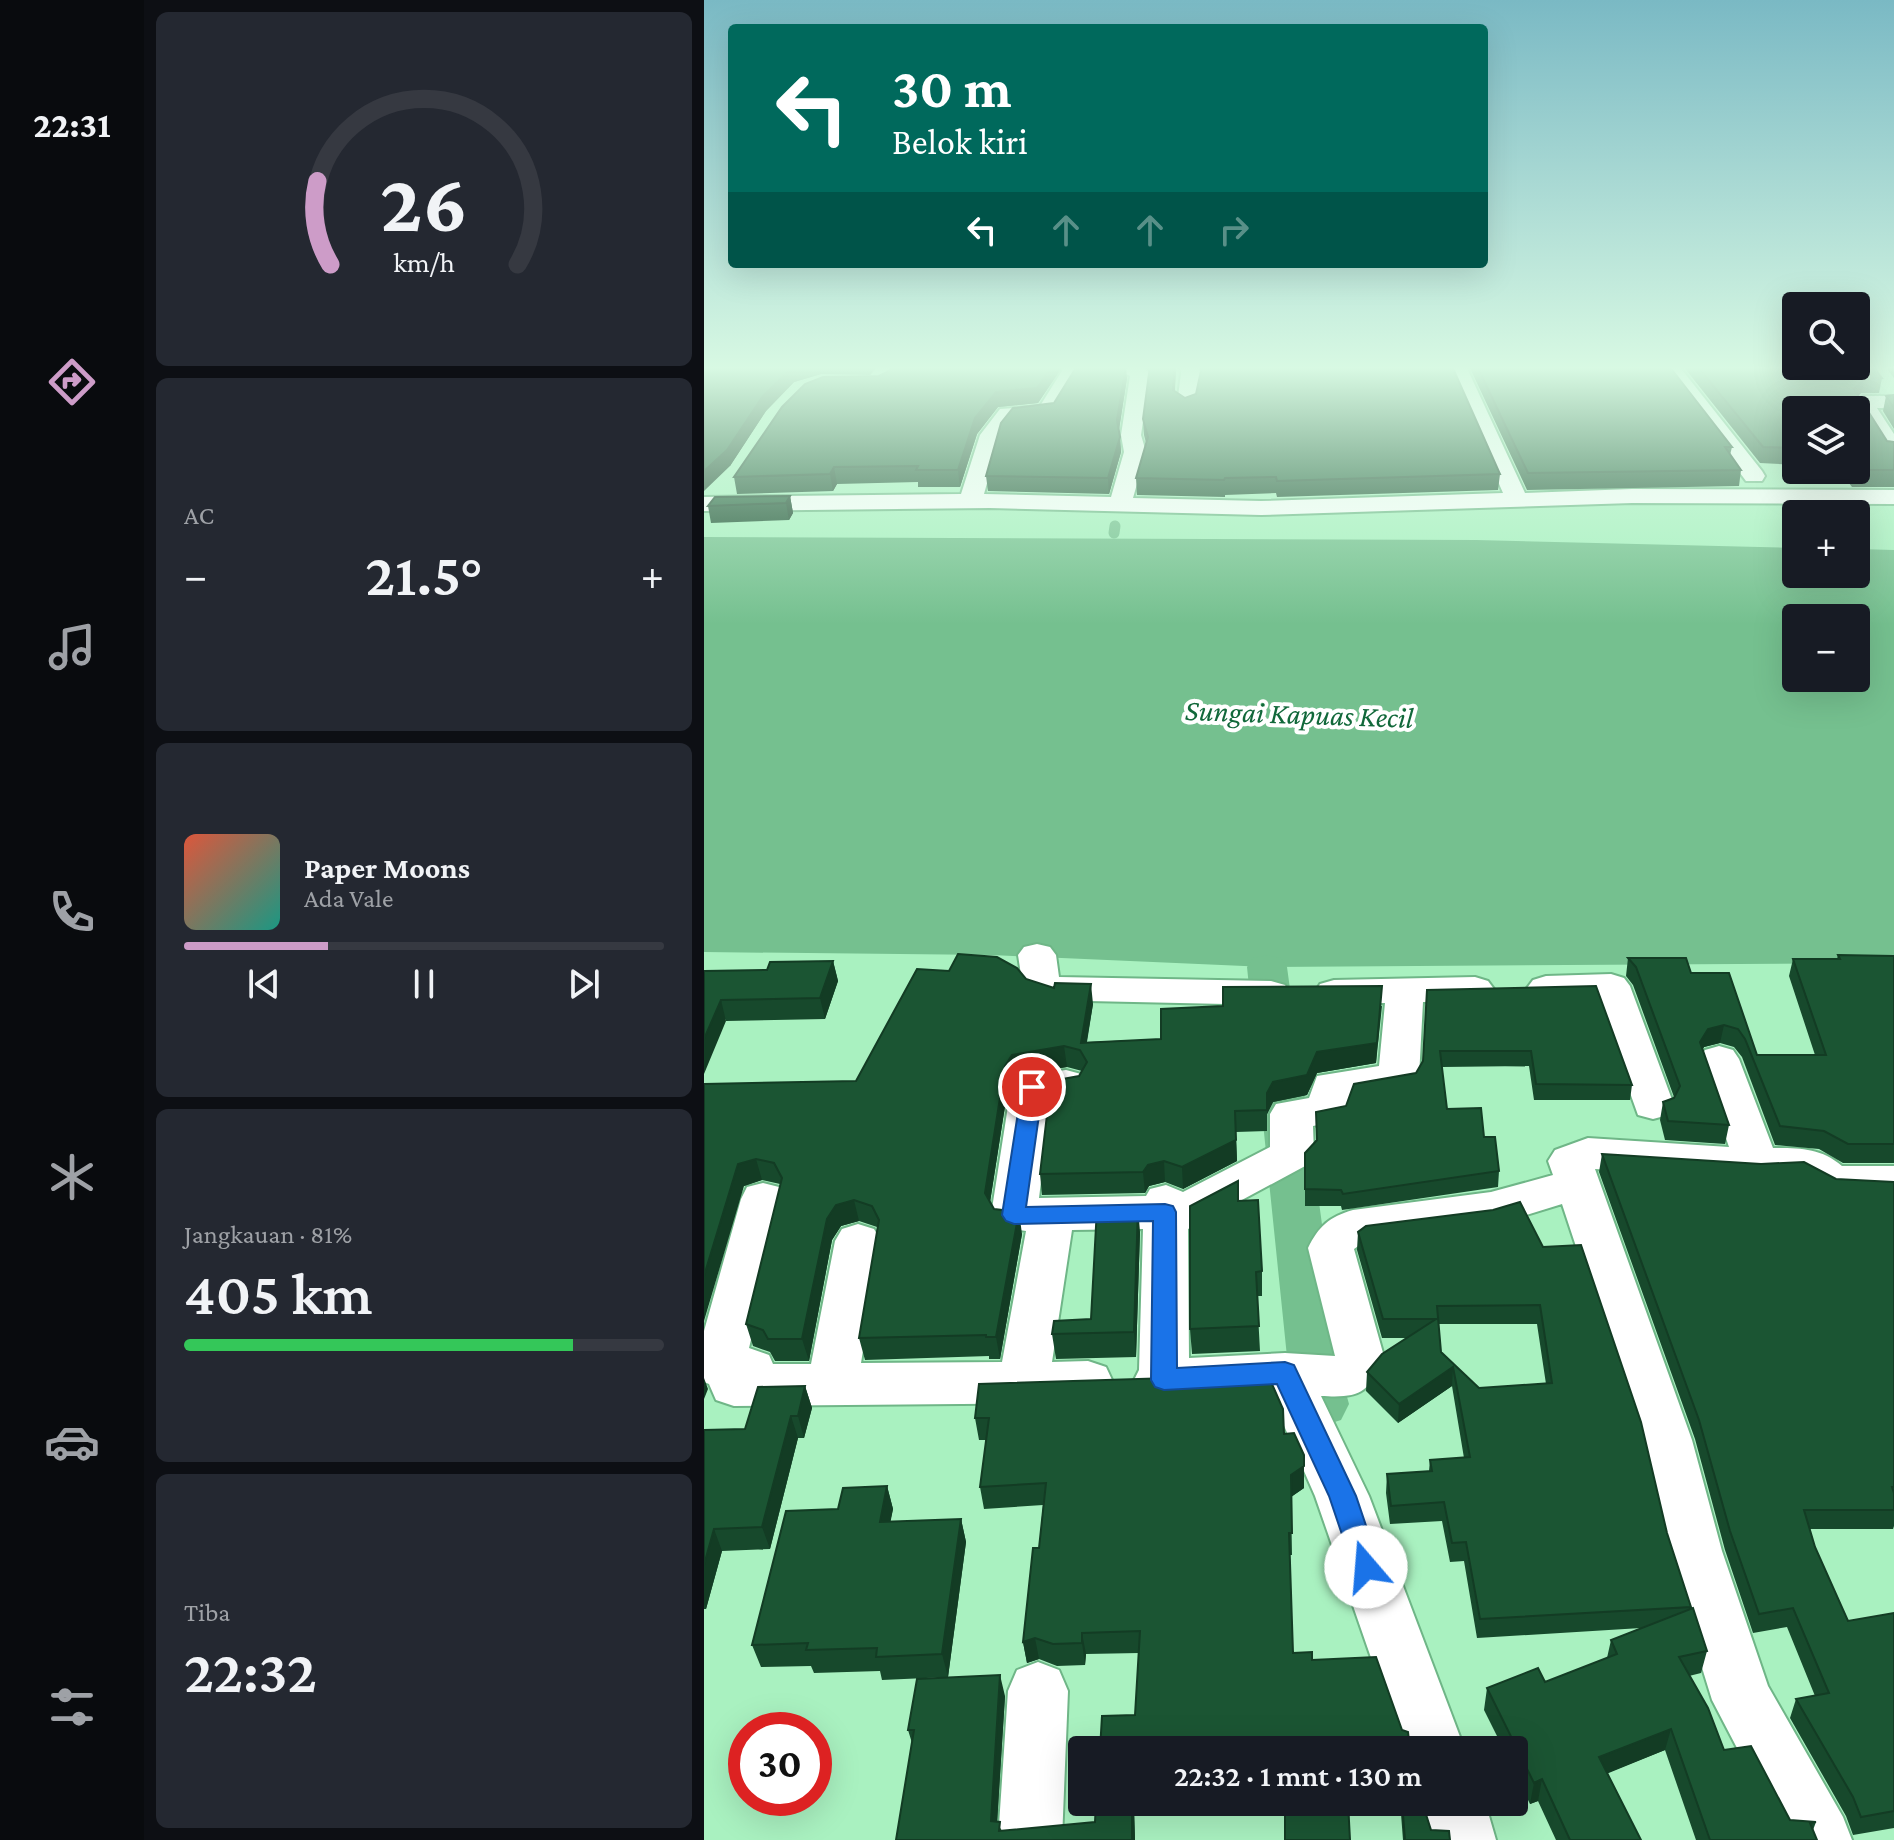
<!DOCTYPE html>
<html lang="id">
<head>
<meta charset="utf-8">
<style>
  :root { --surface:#171b24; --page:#242831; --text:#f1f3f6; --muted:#9ea1a6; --line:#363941; --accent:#cd9cc8 }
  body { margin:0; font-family:"Crimson Pro",serif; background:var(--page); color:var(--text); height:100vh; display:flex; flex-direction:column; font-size:30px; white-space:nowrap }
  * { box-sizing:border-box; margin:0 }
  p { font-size:26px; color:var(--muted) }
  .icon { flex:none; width:44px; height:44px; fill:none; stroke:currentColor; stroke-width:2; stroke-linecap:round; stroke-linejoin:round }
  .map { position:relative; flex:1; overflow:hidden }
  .side { display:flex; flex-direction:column; gap:12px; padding:12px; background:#0d0f14; width:560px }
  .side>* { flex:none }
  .hud { position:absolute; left:24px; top:24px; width:760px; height:244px; border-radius:8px; box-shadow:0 8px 32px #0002; background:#00695c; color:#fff; overflow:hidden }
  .tools { position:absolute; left:1078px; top:292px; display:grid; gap:16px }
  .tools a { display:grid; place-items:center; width:88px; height:88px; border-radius:8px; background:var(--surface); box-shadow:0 8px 32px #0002; font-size:40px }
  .speed { position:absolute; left:24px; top:1712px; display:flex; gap:16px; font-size:40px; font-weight:700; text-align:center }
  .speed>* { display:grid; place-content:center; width:104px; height:104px; border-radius:50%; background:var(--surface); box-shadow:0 8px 32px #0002; line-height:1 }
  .speed .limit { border:12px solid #d22; background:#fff; color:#111 }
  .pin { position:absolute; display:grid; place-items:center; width:68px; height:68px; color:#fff; margin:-34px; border:4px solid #fff; border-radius:50%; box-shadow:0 2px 8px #0007 }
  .me { position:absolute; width:88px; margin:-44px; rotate:342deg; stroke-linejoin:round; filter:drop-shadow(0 0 6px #0008) }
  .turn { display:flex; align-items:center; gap:28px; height:168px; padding:0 32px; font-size:36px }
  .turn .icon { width:104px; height:104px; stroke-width:2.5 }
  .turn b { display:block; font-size:56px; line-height:68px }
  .lanes { display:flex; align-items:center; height:76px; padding:0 32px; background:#0003; justify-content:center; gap:40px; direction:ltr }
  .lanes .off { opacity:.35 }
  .big { font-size:60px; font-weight:600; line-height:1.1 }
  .side .card { flex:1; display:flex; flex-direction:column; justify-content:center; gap:12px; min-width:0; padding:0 28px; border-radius:12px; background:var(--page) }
  .side .dial { align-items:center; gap:0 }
  .dial svg { height:208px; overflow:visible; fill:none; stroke:var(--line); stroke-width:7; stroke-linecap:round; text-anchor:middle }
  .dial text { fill:var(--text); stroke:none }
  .song { display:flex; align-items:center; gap:24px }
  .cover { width:96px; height:96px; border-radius:12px; background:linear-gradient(135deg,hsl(10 70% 55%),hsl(170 70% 35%)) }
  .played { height:8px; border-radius:4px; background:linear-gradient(90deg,var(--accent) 30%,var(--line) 30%) }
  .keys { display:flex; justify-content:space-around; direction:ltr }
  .heat { display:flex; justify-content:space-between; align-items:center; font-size:44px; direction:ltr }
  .charge { height:12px; border-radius:6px; background:linear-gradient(90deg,#34c759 81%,var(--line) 0) }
  .trip { position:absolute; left:364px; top:1736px; width:460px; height:80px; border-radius:8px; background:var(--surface); box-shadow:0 8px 32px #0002; font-weight:600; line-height:80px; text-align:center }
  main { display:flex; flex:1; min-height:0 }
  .dock { display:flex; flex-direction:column; width:144px; justify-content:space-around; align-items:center; background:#090b0e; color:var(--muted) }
  .dock .icon { width:56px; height:56px }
  .dock .current { color:var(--accent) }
  .dock b { font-size:36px; color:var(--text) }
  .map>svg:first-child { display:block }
  .water { fill:#75c08f; fill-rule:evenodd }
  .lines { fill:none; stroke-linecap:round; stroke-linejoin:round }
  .stream { stroke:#75c08f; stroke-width:11 }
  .canal { fill:#75c08f; fill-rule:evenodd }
  .minor-casing { stroke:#6fb687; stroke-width:4 }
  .minor { fill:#fff; fill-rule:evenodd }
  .wall { fill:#17492c; fill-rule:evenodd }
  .shaded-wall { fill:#133c24 }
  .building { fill:#1b5533; stroke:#133c24; stroke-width:2; fill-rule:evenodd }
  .route { fill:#1a73e8; stroke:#114b97; stroke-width:2 }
  .labels { text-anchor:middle; stroke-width:8; stroke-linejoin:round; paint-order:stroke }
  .water-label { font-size:30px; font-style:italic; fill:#11683a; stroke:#fff }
</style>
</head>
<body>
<main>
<nav class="dock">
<b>22:31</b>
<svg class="icon current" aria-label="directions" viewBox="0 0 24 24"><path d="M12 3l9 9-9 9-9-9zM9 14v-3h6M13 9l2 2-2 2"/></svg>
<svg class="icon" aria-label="music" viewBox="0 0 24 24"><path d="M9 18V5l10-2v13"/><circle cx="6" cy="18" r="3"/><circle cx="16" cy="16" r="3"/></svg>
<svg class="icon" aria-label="phone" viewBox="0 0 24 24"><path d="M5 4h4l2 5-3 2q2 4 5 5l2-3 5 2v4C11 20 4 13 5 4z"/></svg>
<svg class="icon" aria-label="climate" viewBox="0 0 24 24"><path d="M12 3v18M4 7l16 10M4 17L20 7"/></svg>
<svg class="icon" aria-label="car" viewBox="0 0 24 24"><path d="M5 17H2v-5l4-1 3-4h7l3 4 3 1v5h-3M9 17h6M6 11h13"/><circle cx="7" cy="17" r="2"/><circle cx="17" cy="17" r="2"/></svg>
<svg class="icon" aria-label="filters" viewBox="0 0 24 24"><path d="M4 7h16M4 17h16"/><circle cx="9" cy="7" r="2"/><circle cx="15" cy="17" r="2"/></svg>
</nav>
<section class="side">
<div class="card dial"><svg viewBox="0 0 100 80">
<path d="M14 69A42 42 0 1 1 86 69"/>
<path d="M14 69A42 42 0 0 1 9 37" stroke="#cd9cc8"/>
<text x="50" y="56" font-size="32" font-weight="700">26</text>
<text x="50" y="72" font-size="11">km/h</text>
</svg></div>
<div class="card"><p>AC</p>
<div class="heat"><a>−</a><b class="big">21.5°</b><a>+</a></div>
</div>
<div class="card">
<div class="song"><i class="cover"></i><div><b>Paper Moons</b><p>Ada Vale</p></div></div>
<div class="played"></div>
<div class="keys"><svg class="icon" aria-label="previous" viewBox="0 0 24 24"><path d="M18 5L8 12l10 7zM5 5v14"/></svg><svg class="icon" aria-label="pause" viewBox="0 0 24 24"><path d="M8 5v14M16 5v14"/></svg><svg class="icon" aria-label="next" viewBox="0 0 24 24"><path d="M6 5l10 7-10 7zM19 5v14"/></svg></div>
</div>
<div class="card"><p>Jangkauan · 81%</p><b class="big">405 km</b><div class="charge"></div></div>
<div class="card"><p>Tiba</p><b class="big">22:32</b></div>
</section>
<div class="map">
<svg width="1190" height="1840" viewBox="0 0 1190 1840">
  <rect width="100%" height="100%" fill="#a9f1c0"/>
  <path class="water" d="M0 537 772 540 1092 548V574H1152V549L1190 550V963L563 967 288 955 0 952ZM1092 618H1152V678H1092Z"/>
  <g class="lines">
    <path class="stream" d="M410 533 411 526"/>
    <path class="canal" d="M563 955 577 958 583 967 640 1386 645 1404 637 1420 618 1426 599 1420 586 1386 543 967 549 958Z"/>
    <g class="minor-casing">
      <path id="minor" d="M361 366H436L446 373 437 435 442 452 429 498 557 501 799 493 744 366H762L821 493 928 489 1190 490V504L928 503 557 515 286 508 0 511V497L257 494 276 435 296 409 336 406ZM421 373 426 376 417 435 420 452 407 497 280 494 296 436 309 419 349 416 374 375Z
        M475 366H493L497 373 490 409 483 411 473 405 477 373Z
        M956 366H975L1058 471 1061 476 1058 481H1042Z
        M1159 396H1190V408H1173L1190 434V456L1182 455 1149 402Z
        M333 944 346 947 352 955 355 977 567 981 581 985 586 993 581 1001 567 1005 338 1000 325 996 319 988 314 955 320 947Z
        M907 974 920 978 926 986 970 1105 964 1115 949 1119 934 1115 892 998 842 1000 829 996 823 988 829 980 842 976Z
        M771 977 784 981 790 989 784 997 771 1001 719 1002 715 1077 709 1087 647 1097 645 1110 639 1120 609 1126 610 1154 603 1165 484 1229 485 1358 581 1353 631 1356 604 1248C615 1226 625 1217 649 1210L787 1192 849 1175 844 1161 851 1150 884 1138 1025 1147 995 1059 1001 1050 1015 1046 1029 1050 1035 1059 1069 1148C1096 1148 1117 1148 1138 1166H1190V1198C1156 1198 1122 1203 1096 1178L1053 1180 891 1169 988 1440 1018 1551 1064 1686 1139 1817 1148 1840H1081L1008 1700 962 1551 936 1440 858 1204 787 1226 660 1242 650 1249 681 1360C663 1394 655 1398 617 1396L665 1496 761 1750H699L611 1496 566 1394 460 1401 437 1395 430 1380 435 1370 439 1229 368 1230 348 1362 384 1361 402 1367 409 1382 402 1397 384 1403 30 1406 12 1400 5 1384 0 1382V1331L37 1199 43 1187 59 1183 75 1187 81 1199 45 1348 65 1355 69 1364H107L131 1241 138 1229 154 1224 170 1229 177 1241 157 1363 298 1362 322 1231 294 1227 287 1215 307 1087 313 1077 362 1070 377 1074 383 1084 377 1094 347 1099 335 1198 442 1196 446 1189 462 1185 479 1192 566 1147V1114L572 1104 605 1098 613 1076 675 1066 681 1003 630 1004 616 1000 611 992 616 984 630 980Z
        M334 1662 355 1670 364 1691 358 1840H294L304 1691 313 1670Z
        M717 1802H781L792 1840H728Z"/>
    </g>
    <use href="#minor" class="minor"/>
  </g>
  <path class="wall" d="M0 366H174L166 375 117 374 90 382 62 411 26 466Z
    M188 366H359L334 403 294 407 273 434 256 487H214V482L133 484 129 491 33 494 30 477 175 376 185 371Z
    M441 366H472L471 391 481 398 492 394 497 370 495 366H748L796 474 794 490 573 497 572 493 521 495V497L433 495 432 478 442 443 440 435 439 419 445 369Z
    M765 366H965L1028 447 1026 455 1037 470 1035 486 823 490Z
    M979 366H1169L1178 378 1175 393H1157L1154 396 1183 441 1190 442V487H1148L1141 478H1125L1120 470H1152V410H1092V465L1056 463Z
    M1181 366H1190V378Z
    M423 378 415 430 417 452 405 494 284 491 282 476 350 403Z
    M1190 395V429L1179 411 1182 396Z
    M86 496 89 513 85 520 7 523 4 506Z
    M1134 955 1190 956V1163H1139L1115 1149 1071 1145 1038 1057 1030 1047 1016 1043 1000 1047 998 1050 1025 1125 1021 1144 961 1140 956 1120 959 1102 970 1097 929 985 922 976 924 958 987 973H1025L1053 1055H1111L1085 976 1089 959H1133Z
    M129 961 134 981 121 1019 22 1021 0 971 63 970Z
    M322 979 389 1004 383 1042 457 1039 678 1006 672 1063 613 1073 603 1095 569 1102 563 1114V1131L532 1132 533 1161 479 1189 461 1182 445 1186 441 1193 338 1195 336 1174 378 1071 363 1067 310 1075 304 1087 286 1202 290 1209 318 1234 296 1359H285V1356L161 1360 155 1338 174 1229 173 1227 155 1221 137 1226 128 1240 105 1361H71L66 1352 49 1346 42 1324 76 1186V1184L58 1180 40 1186 0 1084 152 1081Z
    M723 990 928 1085 926 1100H830L825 1066 738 1067 743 1109 780 1137 795 1171 794 1187 638 1210 637 1206H601V1153L642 1106 712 1073 719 1062Z
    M898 1154 1132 1179 1190 1182V1526L1189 1529H1106L1111 1547 1144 1621 1190 1613V1828L1149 1835 1142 1816 1086 1718 1092 1699 1111 1696 1083 1627 1049 1633 1021 1550 991 1439 895 1172Z
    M534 1201 558 1271V1296H553L556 1351 488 1354 486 1329Z
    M789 1210 963 1533 987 1607 986 1609 1003 1651 997 1673 985 1676 1020 1750 1086 1820 1112 1822 1109 1830 1113 1840H992L961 1750 903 1773 937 1840H852L834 1801 826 1804 810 1771V1750H800L780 1710 783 1688 841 1682 903 1658 907 1640 937 1628 773 1638 760 1561 746 1562 738 1521 686 1524 682 1493 683 1474 725 1471 726 1460 760 1458 748 1386 694 1423 662 1391 663 1372 703 1338H678L653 1250 654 1232ZM734 1324H833L842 1384 775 1388 737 1352Z
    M436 1232 432 1357 352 1359 348 1334 387 1319Z
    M275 1384 580 1434 600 1488 587 1497 588 1555H586L589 1653 608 1660 431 1715 435 1653 382 1654 381 1665 353 1666 335 1659 323 1663 319 1642 335 1548 339 1505 280 1509 276 1487 282 1440H275L271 1418Z
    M101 1386 108 1408 100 1438H94L66 1549 18 1551 2 1609H0V1430L41 1429Z
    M183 1486 189 1509 186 1522 257 1519 262 1542 244 1677 178 1680 176 1671 110 1673 107 1666 57 1667 48 1645 134 1509Z
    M301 1696 293 1822 298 1831 391 1822 392 1802H644L430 1809 431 1840H192L208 1743 204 1730Z
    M698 1802 727 1830 746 1840H699L697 1814Z"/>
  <path class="shaded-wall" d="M92 366H115L117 374 90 382 62 411 26 466 0 491V471L59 396 88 368Z
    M164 366H174L166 375Z
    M348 366H359L334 403 294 407 273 434 256 487 254 470 271 418 292 392Z
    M422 366 423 378 414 435 413 420Z
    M471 366H472L470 405 469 390Z
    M1161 379 1157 393 1146 404 1150 389Z
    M416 437 417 452 405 494 404 478Z
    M130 467 133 484 129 491 126 474Z
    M86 496 89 513 85 520 82 503Z
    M129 961 134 981 121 1019 116 998Z
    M387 984 389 1004 380 1057 377 1043Z
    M678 986 672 1063 613 1073 603 1095 569 1102 563 1114V1131V1093L569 1082 613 1052Z
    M17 1000 22 1021 0 1074V1039Z
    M1020 1025 1016 1043 1000 1047 992 1060 996 1042 1004 1029Z
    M360 1046 363 1067 310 1075 304 1087 284 1215 281 1193 301 1066 308 1055Z
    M532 1140 533 1161 479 1189 478 1167Z
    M52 1159 58 1180 40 1186 0 1321V1276L34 1164Z
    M460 1161 461 1182 445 1186 441 1193 439 1172 444 1165Z
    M150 1200 155 1221 137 1226 128 1240 105 1361 98 1339 123 1219 132 1205Z
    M434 1208 436 1232 432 1357 430 1332Z
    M315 1212 318 1234 296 1359 292 1337Z
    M749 1367 748 1386 694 1423 695 1404Z
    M0 1378 4 1389 0 1399Z
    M101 1386 108 1408 100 1438 94 1416Z
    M87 1416 94 1438 66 1549 58 1527Z
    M600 1466V1488L587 1497V1475Z
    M183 1486 189 1509 182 1545 176 1522Z
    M257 1519 262 1542 244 1677 238 1654Z
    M10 1529 18 1551 2 1609 0 1604V1565Z
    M378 1633 382 1654 381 1665 378 1643Z
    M331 1638 335 1659 323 1663 319 1642Z
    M296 1675 301 1696 292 1840 287 1821Z
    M967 1729 961 1750 890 1779 895 1757Z
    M838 1779 834 1801 826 1804 830 1783Z
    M428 1802H430V1809L431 1840H428Z"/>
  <path class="building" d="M0 366H92L88 368 59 396 23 450 0 471Z
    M188 366H348L333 388 292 392 271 418 254 470H212L214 466 130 467 126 474 30 477 78 407 101 384 119 377 175 376 185 371Z
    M373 366H422L413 420 416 437 404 478 282 476 297 423 309 408 350 403Z
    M446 366H471L469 390 481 398 492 394 498 366H748L796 474 573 481 572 477 521 478 520 480 432 478 444 437 439 419Z
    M773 366H965L1028 447H1021L1037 470 824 473Z
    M993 366H1169L1178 378 1161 379 1150 389 1183 441 1190 442V470H1151H1152V410H1092V448L1059 447Z
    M1190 395V408L1182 396Z
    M86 496 82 503 4 506 11 497Z
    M254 954 293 957 313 968 322 979 350 988 351 983 387 984 377 1043 457 1039V1009L519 1006V987L678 986 673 1043 613 1052 603 1075 569 1082 563 1093V1110L531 1111 532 1140 478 1167 460 1161 444 1165 439 1172 336 1174 347 1081 375 1076 383 1062 376 1050 360 1046 308 1055 301 1066 281 1193 290 1209 315 1212 292 1337H282V1335L155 1338 175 1220 168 1206 150 1200 132 1205 123 1219 98 1339H64L59 1330 42 1324 78 1178 70 1163 52 1159 34 1164 0 1276V1084L152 1081 213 969 245 971Z
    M1134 955 1190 956V1144H1144L1120 1131 1076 1126 1041 1039 1034 1029 1020 1025 1004 1029 996 1042 1025 1125 964 1121 959 1102 970 1098 976 1086 932 967 924 958H982L987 973H1025L1053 1055H1122L1089 959H1136Z
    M129 961 116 998 17 1000 0 1039V971L63 970 66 962Z
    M892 986 928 1085 832 1084 827 1051H736L743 1109 777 1108 780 1137H791L795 1171 639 1194 637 1190 601 1189V1153L613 1140 612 1112 642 1106 650 1084 712 1073 719 1061 723 990Z
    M898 1154 1057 1164 1100 1162 1132 1179 1190 1182V1487H1188L1190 1493V1510H1100L1111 1547 1144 1621 1190 1613V1811L1157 1817 1149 1797 1092 1699 1125 1693 1089 1608 1055 1614 1026 1531 995 1420Z
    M534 1181V1201L554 1200 558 1271 552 1272 555 1326 486 1329V1206Z
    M816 1202 839 1247 877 1245 937 1422 963 1533 987 1607 776 1619 762 1542 748 1543 740 1502 687 1506 683 1474 728 1471 726 1460 766 1457 749 1367 695 1404 663 1372 678 1354 732 1319H679L654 1232 662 1226 789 1210ZM836 1305 848 1383 775 1388 737 1352 733 1306Z
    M393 1208H434L430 1332 348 1334 350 1321 387 1319Z
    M564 1375 579 1409 580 1434 590 1433 600 1455V1466L587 1475 588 1533H585L589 1653 608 1652V1660L672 1657 698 1730 704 1732 706 1750H396L398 1716 431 1715 436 1631 378 1633V1643L349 1644 331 1638 319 1642 329 1548H335L342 1483 276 1487 285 1418H271L275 1384Z
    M101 1386 94 1416H87L58 1527 10 1529 0 1565V1430L41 1429 54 1387Z
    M183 1486 176 1522 257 1519 238 1654 172 1657 173 1648 102 1650 104 1643 48 1645 82 1511 134 1509 139 1488Z
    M989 1608 1003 1651 975 1657 1004 1708 1020 1750 1047 1746 1086 1820 1112 1822 1106 1823 1113 1840H1006L967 1729 895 1757 937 1840H866L838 1779 830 1783 783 1688 834 1668 841 1682 913 1654 907 1640Z
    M296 1675 287 1821 296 1822 295 1831 391 1822 392 1802H428V1840H192L210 1730H204L213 1679Z
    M581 1802H644L646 1840H581Z
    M698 1802H718L727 1830 745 1831 746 1840H701Z"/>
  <linearGradient id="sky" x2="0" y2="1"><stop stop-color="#7ab9c4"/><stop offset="0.59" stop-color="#d8f9e3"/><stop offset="1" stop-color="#d8f9e3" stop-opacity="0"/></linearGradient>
  <rect width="1190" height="624" fill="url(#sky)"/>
  <path class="route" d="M328 1080 336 1082 339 1087 322 1207 461 1204 469 1206 472 1212 473 1368 581 1362 590 1365 652 1496 676 1567 672 1576 662 1580 652 1576 625 1496 573 1384 460 1390 451 1387 447 1380 449 1221 310 1224 302 1221 298 1215 318 1087 321 1082Z"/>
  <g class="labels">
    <g class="water-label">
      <text transform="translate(595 714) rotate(2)" y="10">Sungai Kapuas Kecil</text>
    </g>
  </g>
</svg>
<div class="tools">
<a><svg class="icon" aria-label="search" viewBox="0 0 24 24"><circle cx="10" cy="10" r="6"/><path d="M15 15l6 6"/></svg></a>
<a><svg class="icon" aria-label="layers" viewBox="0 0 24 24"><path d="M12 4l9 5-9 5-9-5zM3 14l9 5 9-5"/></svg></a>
<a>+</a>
<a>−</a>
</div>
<div class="speed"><div class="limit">30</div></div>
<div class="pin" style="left:328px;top:1087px;background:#d93025"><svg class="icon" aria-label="arrive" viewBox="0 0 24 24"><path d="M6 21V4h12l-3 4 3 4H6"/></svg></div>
<svg class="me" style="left:662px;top:1567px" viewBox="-20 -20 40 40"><circle r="19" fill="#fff"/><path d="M0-13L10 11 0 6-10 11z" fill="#1a73e8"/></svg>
<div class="trip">22:32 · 1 mnt · 130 m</div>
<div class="hud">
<div class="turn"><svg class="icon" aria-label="left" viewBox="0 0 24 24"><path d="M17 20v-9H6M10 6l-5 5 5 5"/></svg><div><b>30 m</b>Belok kiri</div></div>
<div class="lanes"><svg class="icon" aria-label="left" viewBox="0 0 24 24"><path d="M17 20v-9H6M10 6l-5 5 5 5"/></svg><svg class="icon off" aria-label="ahead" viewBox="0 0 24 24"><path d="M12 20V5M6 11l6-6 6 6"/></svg><svg class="icon off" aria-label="ahead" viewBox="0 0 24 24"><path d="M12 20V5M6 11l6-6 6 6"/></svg><svg class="icon off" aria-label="right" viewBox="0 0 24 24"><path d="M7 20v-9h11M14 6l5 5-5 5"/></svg></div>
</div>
</div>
</main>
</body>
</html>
